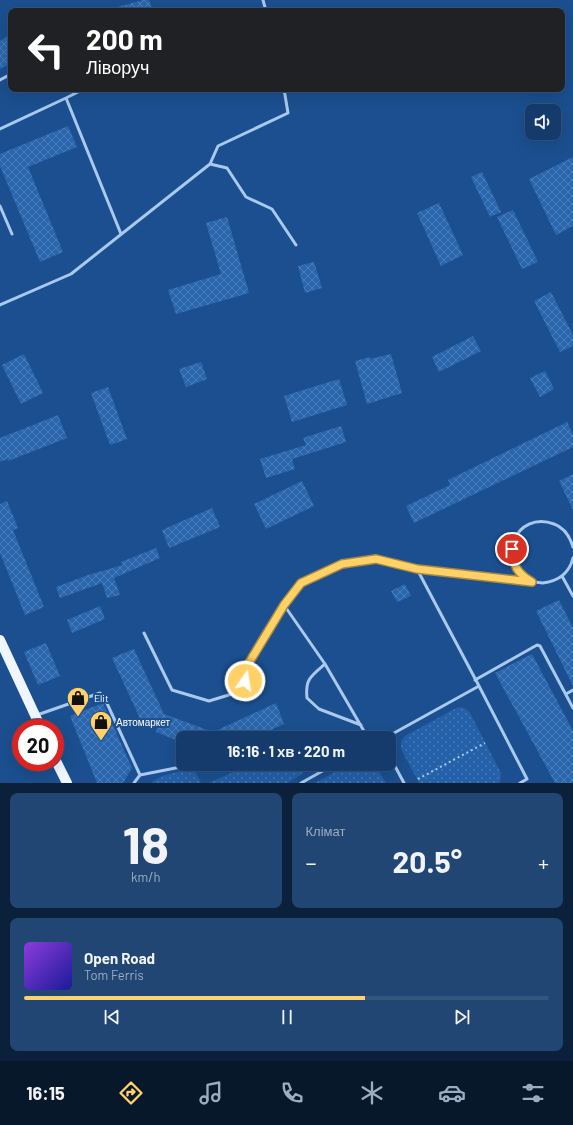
<!DOCTYPE html>
<html lang="uk">
<head>
<meta charset="utf-8">
<style>
  :root { --surface:#143b6b; --page:#214673; --text:#f1f3f6; --muted:#9dadc1; --line:#33557e; --accent:#ffd166 }
  body { margin:0; font-family:Barlow,sans-serif; background:var(--page); color:var(--text); height:100vh; display:flex; flex-direction:column; font-size:15px; white-space:nowrap }
  * { box-sizing:border-box; margin:0 }
  p { font-size:13px; color:var(--muted) }
  .icon { flex:none; width:22px; height:22px; fill:none; stroke:currentColor; stroke-width:2; stroke-linecap:round; stroke-linejoin:round }
  .map { position:relative; height:783px; overflow:hidden }
  .sheet { display:flex; flex-direction:column; gap:10px; padding:10px; background:#0b203b; flex:1 }
  .sheet>* { flex:none }
  .hud { position:absolute; left:8px; top:8px; width:557px; height:84px; border-radius:8px; box-shadow:0 4px 16px #0002,0 0 0 1px var(--line); background:#202124; color:#fff; overflow:hidden }
  .buttons { position:absolute; left:525px; top:104px; display:grid; gap:8px }
  .buttons a { display:grid; place-items:center; width:36px; height:36px; border-radius:8px; background:var(--surface); box-shadow:0 4px 16px #0002,0 0 0 1px var(--line); font-size:20px }
  .speed { position:absolute; left:12px; top:719px; display:flex; gap:8px; font-size:20px; font-weight:700; text-align:center }
  .speed>* { display:grid; place-content:center; width:52px; height:52px; border-radius:50%; background:var(--surface); box-shadow:0 4px 16px #0002,0 0 0 1px var(--line); line-height:1 }
  .speed .limit { border:6px solid #d22; background:#fff; color:#111 }
  .pin { position:absolute; display:grid; place-items:center; width:34px; height:34px; color:#fff; margin:-17px; border:2px solid #fff; border-radius:50%; box-shadow:0 1px 4px #0007 }
  .me { position:absolute; width:44px; margin:-22px; rotate:13deg; stroke-linejoin:round; filter:drop-shadow(0 0 3px #0008) }
  .turn { display:flex; align-items:center; gap:14px; height:84px; padding:0 12px; font-size:18px }
  .turn .icon { width:52px; height:52px; stroke-width:2.5 }
  .turn b { display:block; font-size:28px; line-height:34px }
  .big { font-size:30px; font-weight:700; line-height:1.1 }
  .sheet .card { flex:1; display:flex; flex-direction:column; justify-content:center; gap:6px; min-width:0; padding:0 14px; border-radius:8px; background:var(--page) }
  .sheet .dial { align-items:center; gap:0 }
  .dial b { font-size:52px; line-height:1 }
  .song { display:flex; align-items:center; gap:12px }
  .cover { width:48px; height:48px; border-radius:6px; background:linear-gradient(135deg,hsl(270 70% 55%),hsl(240 70% 35%)) }
  .played { height:4px; border-radius:2px; background:linear-gradient(90deg,var(--accent) 65%,var(--line) 65%) }
  .keys { display:flex; justify-content:space-around; direction:ltr }
  .heat { display:flex; justify-content:space-between; align-items:center; font-size:22px; direction:ltr }
  .sheet .tiles { flex:1; display:grid; gap:10px; grid-template-columns:1fr 1fr }
  .card:last-child { grid-column:span 2 }
  .trip { position:absolute; left:176px; top:731px; width:220px; height:40px; border-radius:8px; background:var(--surface); box-shadow:0 4px 16px #0002,0 0 0 1px var(--line); font-weight:700; line-height:40px; text-align:center }
  .menu { display:flex; height:64px; justify-content:space-around; align-items:center; background:#08182b; color:var(--muted) }
  .menu .icon { width:28px; height:28px }
  .menu .active { color:var(--accent) }
  .menu b { font-size:18px; color:var(--text) }
  .map>svg:first-child { display:block }
  .grass { fill:url(#grass-dots) }
  .building { fill:url(#building-cross-hatch) }
  .lines { fill:none; stroke-linecap:round; stroke-linejoin:round }
  .path { stroke:#a9c9ee; stroke-width:2; stroke-dasharray:2 3; stroke-linecap:butt }
  .lane { stroke:#a9c9ee; stroke-width:3 }
  .primary { stroke:#f0f6ff; stroke-width:10 }
  .route-casing { stroke:#a68842; stroke-width:10 }
  .route { stroke:#ffd166; stroke-width:7 }
  .labels { text-anchor:middle; stroke-width:4; stroke-linejoin:round; paint-order:stroke }
  .poi-label { font-size:10px; fill:#fff; stroke:#1b4f8f; text-anchor:start }
</style>
</head>
<body>
<div class="map">
<svg width="573" height="783" viewBox="0 0 573 783">
  <defs>
    <pattern id="grass-dots" width="8" height="8" patternUnits="userSpaceOnUse"><rect width="8" height="8" fill="#2461a8"/><path d="M2 2h.1M6 6h.1" fill="none" stroke="#4579b5" stroke-width="1.8" stroke-linecap="round"/></pattern>
    <pattern id="building-cross-hatch" width="8" height="8" patternUnits="userSpaceOnUse"><rect width="8" height="8" fill="#2a66ad"/><path d="M0 0l8 8M0 8l8-8" fill="none" stroke="#4a7db9"/></pattern>
  </defs>
  <rect width="100%" height="100%" fill="#1b4f8f"/>
  <path class="grass" d="M461 707 466 709 470 713 501 773 500 783H419L401 749V741L405 736 456 708Z
    M251 764H307L302 774 287 783H209Z
    M350 764H375L386 783H315Z
    M194 769 201 783H151C162 773 180 772 194 769Z"/>
  <path class="building" d="M143 0H149L153 11H115L114 8Z
    M11 34V63L0 69V41Z
    M68 126 77 147 28 167 63 252 40 262 0 166V154Z
    M573 157V226L556 235 529 179Z
    M482 172 501 212 490 217 471 177Z
    M439 203 463 255 441 266 417 213Z
    M513 210 538 262 522 269 497 217Z
    M227 217 249 293 176 314 168 290 221 274 206 223Z
    M314 262 322 288 305 293 298 266Z
    M551 292 573 335V346L560 352 534 301Z
    M473 336 481 351 439 372 432 357Z
    M24 354 43 393 21 404 2 365Z
    M391 354 402 393 367 404 355 361 370 357V359Z
    M201 362 207 379 186 387 179 369Z
    M545 371 554 389 540 397 530 378Z
    M339 379 347 405 292 422 284 396Z
    M108 387 127 439 110 445 91 393Z
    M58 415 67 438 8 461 7 459 0 462V438Z
    M567 422 573 434V447L414 523 406 506 450 485 448 480Z
    M341 426 346 442 292 459 295 469 266 478 260 459 306 445 303 438Z
    M573 474V510L559 481Z
    M302 481 314 506 266 529 254 504Z
    M7 501 18 528 13 530 44 607 25 615 0 553V504Z
    M212 508 220 527 169 548 162 530Z
    M156 548 160 558 114 578 120 595 107 598 102 583 60 598 56 587 88 575 123 565 121 562Z
    M405 584 411 596 397 602 391 591Z
    M559 600 573 628V686L536 611Z
    M100 606 105 619 72 633 67 620Z
    M46 643 60 676 38 685 24 652Z
    M134 649 164 714 213 732 276 703 284 724 253 738H183V743L156 732 159 719 142 723 112 658Z
    M532 654 573 731V783H555L495 673Z
    M103 703 132 768 123 783H97L70 716Z"/>
  <g class="lines">
    <path class="path" d="M418 779 485 743"/>
    <path class="lane" d="M263 0 266 11
      M0 80 11 74
      M66 98 84 89
      M0 129 66 98 121 234
      M210 164 227 168 246 197 272 209 296 245
      M0 206 12 234
      M0 305 71 274 210 164 218 146 288 113 284 89
      M417 569 479 686
      M562 576 573 596
      M530 580C494 561 516 510 554 524 565 528 570 537 573 547
      M284 605 325 664 368 738
      M144 633 172 690 209 701 232 694 245 681 247 666 284 605 301 583 342 564 377 559 417 569 543 583C558 581 569 574 573 558
      M325 664C311 676 305 679 307 698L319 709 361 725
      M475 680 537 645 540 646 573 708
      M566 694 573 690
      M37 715 100 693 105 699 140 775
      M385 738 479 686 527 779 520 783
      M389 755 404 783
      M134 783 140 775 196 764H223
      M301 783 335 764"/>
    <path class="primary" d="M0 640 41 728
      M55 759 67 783"/>
  </g>
  <g class="lines">
    <g class="route-casing">
      <path id="route" d="M245 681 247 666 284 605 301 583 342 564 376 559 417 569 532 582C517 573 513 566 512 549"/>
    </g>
    <use href="#route" class="route"/>
  </g>
  <defs>
    <g id="shop-pin" transform="scale(1.15)"><path d="M0 17L-7.5 6A9.5 9.5 0 1 1 7.5 6Z" fill="#ffd166" stroke="#1b4f8f"/><path d="M-5-2.5h2.3a2.7 3.5 0 0 1 5.4 0H5L5.5 6h-11ZM-1.5-2.5h3a1.5 2.3 0 0 0-3 0Z" fill="#111"/></g>
  </defs>
  <g fill-rule="evenodd">
    <use href="#shop-pin" x="78" y="698"/>
    <use href="#shop-pin" x="101" y="722"/>
  </g>
  <g class="labels">
    <g class="poi-label">
      <text x="94" y="702">Elit</text>
      <text x="116" y="726">Автомаркет</text>
    </g>
  </g>
</svg>
<div class="buttons">
<a><svg class="icon" aria-label="sound" viewBox="0 0 24 24"><path d="M4 9h4l5-4v14l-5-4H4zM17 9q2 3 0 6"/></svg></a>
</div>
<div class="speed"><div class="limit">20</div></div>
<div class="pin" style="left:512px;top:549px;background:#d93025"><svg class="icon" aria-label="arrive" viewBox="0 0 24 24"><path d="M6 21V4h12l-3 4 3 4H6"/></svg></div>
<svg class="me" style="left:245px;top:681px" viewBox="-20 -20 40 40"><circle r="17" fill="#ffd166" stroke="#fff" stroke-width="3"/><path d="M0-11L8 9 0 5-8 9z" fill="#fff"/></svg>
<div class="trip">16:16 · 1 хв · 220 m</div>
<div class="hud">
<div class="turn"><svg class="icon" aria-label="left" viewBox="0 0 24 24"><path d="M17 20v-9H6M10 6l-5 5 5 5"/></svg><div><b>200 m</b>Ліворуч</div></div>
</div>
</div>
<section class="sheet">
<div class="tiles">
<div class="card dial"><b>18</b><p>km/h</p></div>
<div class="card"><p>Клімат</p>
<div class="heat"><a>−</a><b class="big">20.5°</b><a>+</a></div>
</div>
<div class="card">
<div class="song"><i class="cover"></i><div><b>Open Road</b><p>Tom Ferris</p></div></div>
<div class="played"></div>
<div class="keys"><svg class="icon" aria-label="previous" viewBox="0 0 24 24"><path d="M18 5L8 12l10 7zM5 5v14"/></svg><svg class="icon" aria-label="pause" viewBox="0 0 24 24"><path d="M8 5v14M16 5v14"/></svg><svg class="icon" aria-label="next" viewBox="0 0 24 24"><path d="M6 5l10 7-10 7zM19 5v14"/></svg></div>
</div>
</div>
</section>
<nav class="menu">
<b>16:15</b>
<svg class="icon active" aria-label="directions" viewBox="0 0 24 24"><path d="M12 3l9 9-9 9-9-9zM9 14v-3h6M13 9l2 2-2 2"/></svg>
<svg class="icon" aria-label="music" viewBox="0 0 24 24"><path d="M9 18V5l10-2v13"/><circle cx="6" cy="18" r="3"/><circle cx="16" cy="16" r="3"/></svg>
<svg class="icon" aria-label="phone" viewBox="0 0 24 24"><path d="M5 4h4l2 5-3 2q2 4 5 5l2-3 5 2v4C11 20 4 13 5 4z"/></svg>
<svg class="icon" aria-label="climate" viewBox="0 0 24 24"><path d="M12 3v18M4 7l16 10M4 17L20 7"/></svg>
<svg class="icon" aria-label="car" viewBox="0 0 24 24"><path d="M5 17H2v-5l4-1 3-4h7l3 4 3 1v5h-3M9 17h6M6 11h13"/><circle cx="7" cy="17" r="2"/><circle cx="17" cy="17" r="2"/></svg>
<svg class="icon" aria-label="filters" viewBox="0 0 24 24"><path d="M4 7h16M4 17h16"/><circle cx="9" cy="7" r="2"/><circle cx="15" cy="17" r="2"/></svg>
</nav>
</body>
</html>
